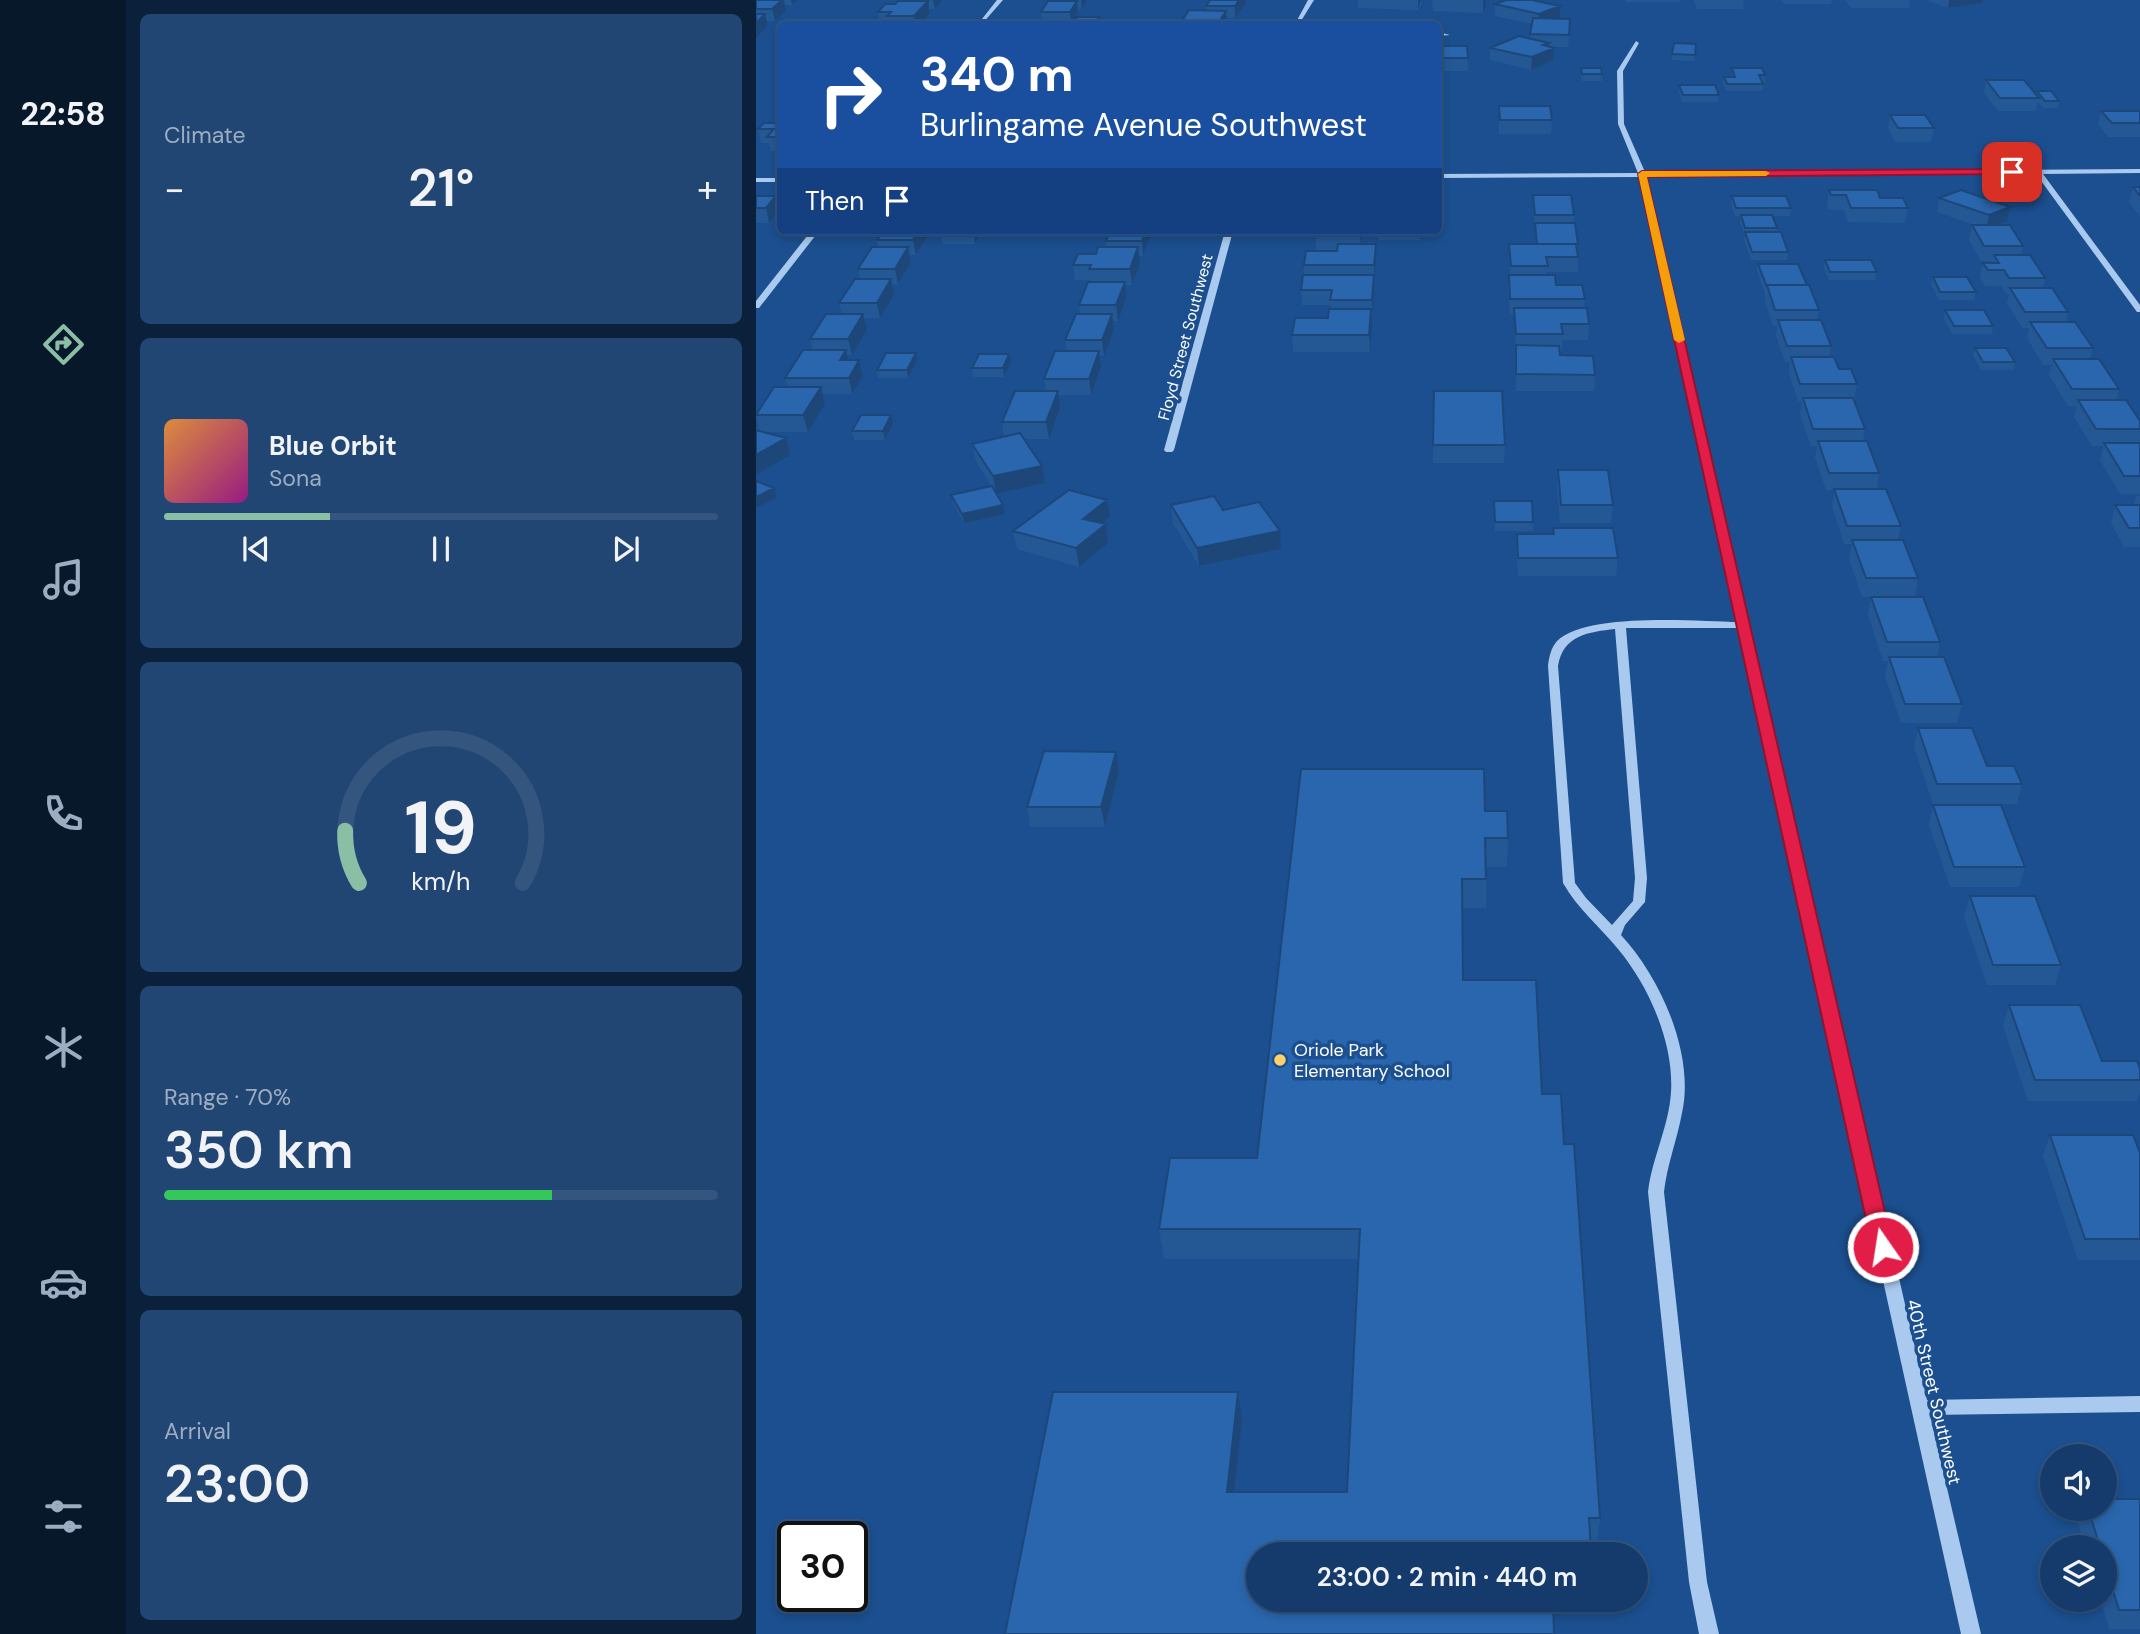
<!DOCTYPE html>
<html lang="en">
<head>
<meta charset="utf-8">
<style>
  :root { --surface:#143b6b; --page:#214673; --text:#f1f3f6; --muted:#9dadc1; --line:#33557e; --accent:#8abfa5 }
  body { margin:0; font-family:"DM Sans",sans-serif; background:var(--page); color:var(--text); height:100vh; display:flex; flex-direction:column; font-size:26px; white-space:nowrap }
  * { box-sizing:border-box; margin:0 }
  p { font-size:23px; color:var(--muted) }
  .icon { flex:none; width:38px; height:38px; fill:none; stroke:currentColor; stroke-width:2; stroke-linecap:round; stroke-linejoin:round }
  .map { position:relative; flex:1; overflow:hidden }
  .sheet { display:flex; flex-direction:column; gap:14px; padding:14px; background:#0b203b; width:630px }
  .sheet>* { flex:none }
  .banner { position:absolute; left:21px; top:21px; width:665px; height:214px; border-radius:10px; box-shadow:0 4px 10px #0003,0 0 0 2px var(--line); background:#1a4fa0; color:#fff; overflow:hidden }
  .controls { position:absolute; left:1284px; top:1444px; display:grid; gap:14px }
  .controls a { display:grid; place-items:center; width:77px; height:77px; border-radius:50%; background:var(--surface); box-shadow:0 4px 10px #0003,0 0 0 2px var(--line); font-size:35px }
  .speed { position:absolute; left:21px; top:1521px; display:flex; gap:14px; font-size:35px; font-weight:700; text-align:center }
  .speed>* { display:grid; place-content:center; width:91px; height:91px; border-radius:50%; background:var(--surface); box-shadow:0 4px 10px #0003,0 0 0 2px var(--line); line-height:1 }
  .speed .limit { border:4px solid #111; border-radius:10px; background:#fff; color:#111 }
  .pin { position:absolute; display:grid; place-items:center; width:60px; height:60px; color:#fff; margin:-30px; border-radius:14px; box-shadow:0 4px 10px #0006 }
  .me { position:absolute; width:77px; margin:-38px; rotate:347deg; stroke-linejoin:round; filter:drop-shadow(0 0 5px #0008) }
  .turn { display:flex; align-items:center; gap:24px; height:147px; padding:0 28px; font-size:32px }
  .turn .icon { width:91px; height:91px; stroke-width:2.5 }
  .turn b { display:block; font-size:49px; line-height:60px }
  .then { display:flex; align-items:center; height:66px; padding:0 28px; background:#0003; gap:14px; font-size:26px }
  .big { font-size:52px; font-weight:600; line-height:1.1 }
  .sheet .card { flex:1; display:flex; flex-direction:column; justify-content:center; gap:10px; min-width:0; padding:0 24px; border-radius:10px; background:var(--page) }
  .sheet .dial { align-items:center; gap:0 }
  .dial svg { height:182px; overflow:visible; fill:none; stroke:var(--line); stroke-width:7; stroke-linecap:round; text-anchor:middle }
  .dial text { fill:var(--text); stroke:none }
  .song { display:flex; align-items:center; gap:21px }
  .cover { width:84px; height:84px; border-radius:10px; background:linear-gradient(135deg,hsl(30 70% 55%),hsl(310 70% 35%)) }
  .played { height:7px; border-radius:4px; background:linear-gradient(90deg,var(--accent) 30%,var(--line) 30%) }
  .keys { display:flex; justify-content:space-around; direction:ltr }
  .heat { display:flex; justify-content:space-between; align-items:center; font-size:38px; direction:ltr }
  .charge { height:10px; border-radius:5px; background:linear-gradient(90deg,#34c759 70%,var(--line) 0) }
  .trip { position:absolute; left:490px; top:1542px; width:402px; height:70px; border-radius:35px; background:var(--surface); box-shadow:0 4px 10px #0003,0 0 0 2px var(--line); font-weight:600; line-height:70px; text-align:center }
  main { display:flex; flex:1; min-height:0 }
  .menu { display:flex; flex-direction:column; width:126px; justify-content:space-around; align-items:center; background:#08182b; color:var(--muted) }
  .menu .icon { width:49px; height:49px }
  .menu .selected { color:var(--accent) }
  .menu b { font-size:32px; color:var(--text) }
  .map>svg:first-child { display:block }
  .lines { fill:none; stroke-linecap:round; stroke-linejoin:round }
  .minor { fill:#a9c9ee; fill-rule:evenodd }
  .wall { fill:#245895 }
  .shaded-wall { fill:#1d4779 }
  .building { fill:#2a66ad; stroke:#1d4779; stroke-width:2 }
  .route { fill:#e11d48; stroke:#92132f; stroke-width:2 }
  .slow { fill:#f59e0b }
  .poi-dot { fill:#ffd166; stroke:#1b4f8f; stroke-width:2.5 }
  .labels { text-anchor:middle; stroke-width:7; stroke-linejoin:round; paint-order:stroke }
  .far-street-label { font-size:16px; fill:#fff; stroke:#1b4f8f }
  .poi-label { font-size:18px; fill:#fff; stroke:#1b4f8f; text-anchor:start }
  .street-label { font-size:18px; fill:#fff; stroke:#1b4f8f }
</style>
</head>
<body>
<main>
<nav class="menu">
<b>22:58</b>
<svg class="icon selected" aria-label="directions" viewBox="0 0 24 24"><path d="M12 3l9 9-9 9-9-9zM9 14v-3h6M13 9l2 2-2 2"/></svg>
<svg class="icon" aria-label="music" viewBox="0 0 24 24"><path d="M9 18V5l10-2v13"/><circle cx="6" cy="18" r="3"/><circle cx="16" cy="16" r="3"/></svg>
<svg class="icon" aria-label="phone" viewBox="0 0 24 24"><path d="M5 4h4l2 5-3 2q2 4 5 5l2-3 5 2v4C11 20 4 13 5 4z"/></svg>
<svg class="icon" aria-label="climate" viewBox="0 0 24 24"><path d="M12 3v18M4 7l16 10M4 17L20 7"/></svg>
<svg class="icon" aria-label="car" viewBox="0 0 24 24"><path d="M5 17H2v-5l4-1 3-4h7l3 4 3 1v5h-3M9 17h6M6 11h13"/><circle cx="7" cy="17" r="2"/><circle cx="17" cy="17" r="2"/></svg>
<svg class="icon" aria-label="filters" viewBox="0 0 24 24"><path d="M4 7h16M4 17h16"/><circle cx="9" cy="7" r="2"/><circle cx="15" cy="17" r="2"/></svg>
</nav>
<section class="sheet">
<div class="card"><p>Climate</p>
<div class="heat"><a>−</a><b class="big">21°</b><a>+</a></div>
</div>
<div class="card">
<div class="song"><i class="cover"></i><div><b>Blue Orbit</b><p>Sona</p></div></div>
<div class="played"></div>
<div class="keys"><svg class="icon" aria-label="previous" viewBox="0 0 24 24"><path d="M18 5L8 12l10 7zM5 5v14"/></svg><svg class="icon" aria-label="pause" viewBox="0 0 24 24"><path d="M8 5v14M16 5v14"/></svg><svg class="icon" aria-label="next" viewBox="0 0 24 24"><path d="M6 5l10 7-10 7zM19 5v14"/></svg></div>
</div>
<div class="card dial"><svg viewBox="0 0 100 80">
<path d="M14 69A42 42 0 1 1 86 69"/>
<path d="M14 69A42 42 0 0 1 8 46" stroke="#8abfa5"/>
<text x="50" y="56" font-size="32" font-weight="700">19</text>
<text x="50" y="72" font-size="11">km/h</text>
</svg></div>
<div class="card"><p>Range · 70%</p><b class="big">350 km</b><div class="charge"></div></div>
<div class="card"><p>Arrival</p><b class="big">23:00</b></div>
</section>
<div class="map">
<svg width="1384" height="1634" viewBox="0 0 1384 1634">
  <rect width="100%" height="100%" fill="#1b4f8f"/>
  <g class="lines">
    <path class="minor" d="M241 0H247L226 24H222Z
      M552 0H558L545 21 592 24H539Z
      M682 32 694 35 682 36Z
      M880 41 883 43 867 71 868 124 889 172 1384 169V173L1287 174 1384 305V312H1381L1280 174 890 177 1171 1400 1384 1396V1412L1174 1415 1225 1634H1205L983 628H870L891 878 889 902 869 925 865 935C905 978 939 1055 926 1113 921 1140 911 1165 908 1192L951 1582 963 1634H943L933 1582 892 1192C896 1158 913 1126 915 1092 918 1043 893 986 862 949 843 926 821 908 807 883L792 666C793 657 795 648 801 641 830 612 941 621 982 622L883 177 682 178V174L882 173 862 124 861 71ZM859 629 879 878 877 901 856 925 830 898 819 883 802 666C807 635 833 632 859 629Z
      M0 178H24V182H0Z
      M55 231H63L3 308H0V301Z
      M469 231H477L418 450 416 452H410L408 450Z"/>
  </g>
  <path class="wall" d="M0 0H42L36 5H29L30 11 19 21H11L12 26 0 38Z
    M148 0H186L179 9H174V13L164 24H121L124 22 122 12Z
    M298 0H331L326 9H322V13L316 24 286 22 285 12Z
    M602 0H665L666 3 662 10 602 8Z
    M676 0H730V5L727 13 677 11Z
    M869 0H924V2H870Z
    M937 0H988L987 9H941Z
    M1025 0H1076L1075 4H1028Z
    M1089 0H1154L1153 8H1095Z
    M1174 0H1227V3L1192 8 1173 1Z
    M490 4 479 18H471V23L451 10 450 6Z
    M739 4 804 6V18L814 31 812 47H793L797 60 775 70 734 60V48L774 39 776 24 739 16Z
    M940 44 938 61 916 60V54Z
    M682 46H711L712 71H682Z
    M825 68 846 74V81H826Z
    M976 68 1009 75V82H1006L1007 84 1006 91H970L967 83 968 77H976Z
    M1230 80 1280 95 1281 91 1303 101 1302 108H1287L1282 102 1280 111H1242L1228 93Z
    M923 85 963 95 962 102H926L923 91Z
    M743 106 796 120 795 134H743Z
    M1345 111H1384V137H1352L1342 124Z
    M1134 115 1178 128 1175 142H1139L1132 128Z
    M24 121V151H15L13 143H5L2 129Z
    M1377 187H1384V216L1373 202Z
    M1073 190 1124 198 1152 208 1149 223 1092 222 1088 210H1073L1071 204Z
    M777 195 818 215V222H778Z
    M0 196H20L23 211 13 223H0Z
    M976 196 1035 208 1034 216H1017L1021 228V232L1032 252 1031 260H995L988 239 989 235 984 223V216H979L975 203Z
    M1183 198 1251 221 1241 225 1267 246 1265 255 1289 278 1287 288 1312 312 1310 322 1337 348 1334 359 1363 389 1361 400 1384 421V494H1364L1344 460 1347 446H1336L1318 417 1321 406H1312L1293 375 1296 365H1287L1271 338 1273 328H1266L1251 303 1253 294H1250L1245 286H1229L1224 278 1227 263H1237V261H1225L1213 240 1216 225H1218L1181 212Z
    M779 223 822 244V272H791V275L800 285 829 299 828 308 833 324 832 340H806V351H803L804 355 839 375 838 391H760V351L758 315H754L752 291 753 275H754L753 244H780Z
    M127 231H172L173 233 160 255H154L155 262 142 284H136L138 295 124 318H108L111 330 96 355H91L92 360H103L107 376 96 394H67L69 404 52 432H10L30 438 34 455 0 475V430H3L0 415 32 387 29 378 57 350 54 339 86 314 83 303 104 279 102 269 122 247 121 240Z
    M226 231 219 244H187L185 236Z
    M354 231H394V236L387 256H383L384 263 376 285H369L370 298 362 321H356L358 330 348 356H344L345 367 335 395H302L304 408 293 439H268L289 483 241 494 247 505 249 514 208 523 197 504 195 495 236 487 220 461 216 444 248 437 246 422 290 391 288 379 311 351 309 340 324 314 323 305 335 282V280H319L317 265 350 247V241Z
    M560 231H606L605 244H620L618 291 616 316H615L614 352H537L536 335 572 318 575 309V305H546L545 290 548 275V265L560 251Z
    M623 231H664V240H623Z
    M1069 260 1121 272 1119 280H1073L1068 268Z
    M1002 264 1051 285 1063 310 1061 320 1075 346 1073 357 1083 369 1101 384 1098 401 1109 429 1107 441 1123 473 1121 489 1145 526 1142 540 1162 578 1159 597 1184 642 1181 657 1206 704 1201 723H1145L1129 676 1132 661H1127L1112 615 1115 597H1106L1093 558 1096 544H1088L1076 506 1078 490H1070L1059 458 1061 446H1055L1044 415 1046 401H1042L1033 374 1034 362H1029L1020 336 1021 326H1017L1009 301V294L1001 271Z
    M1177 277 1220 292 1218 300H1183L1175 285Z
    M1189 310 1237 326 1236 334H1196L1188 318Z
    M1219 348 1259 362 1257 370H1225L1217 356Z
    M161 361 152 378H122L121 370Z
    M255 362 248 377H217L216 368Z
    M678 391 749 445 748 463H677Z
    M137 424 129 440H98L96 431Z
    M802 470 857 505 855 523H804L801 488Z
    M1380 496H1384V547H1368L1355 523 1359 505H1378Z
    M738 501 777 522V531H739Z
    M415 505 467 510 525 549 443 566 417 523Z
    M354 517 346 524H350L352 543 323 567 261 549 257 531Z
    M797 528 862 558 860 576H762L760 552 761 534H797Z
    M1162 728 1266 784 1261 804H1177L1158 747Z
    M363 771 349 827H274L271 807Z
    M1177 805 1269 867 1263 887H1194L1173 825Z
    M729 811 752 838 751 867H730V908H707V980L786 1094 808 1144 844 1518 841 1547H835V1554H502L249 1634 486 1421 478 1492H591L603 1259H408L403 1229 501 1158Z
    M1214 896 1305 965 1299 985H1231L1208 917Z
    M1253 1005 1346 1061 1384 1069V1093L1381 1101H1272L1247 1026Z
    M1294 1135 1384 1153V1260H1322L1287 1156Z
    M1384 1499V1629H1353L1345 1600H1349V1547H1329L1321 1519 1325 1508H1349Z"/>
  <path class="shaded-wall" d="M26 0H28L30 11 19 21 16 9Z
    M35 0H42L36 5Z
    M177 0H186L179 9Z
    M325 0H331L326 9Z
    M483 0H489L490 4 479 18V6Z
    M662 0H665L662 10Z
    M727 0H730V5L727 13Z
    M1193 0H1227V3L1192 8Z
    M172 1 174 13 164 24H159L158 16Z
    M321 1 322 13 316 24H314L315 22 314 12Z
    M804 6V18L782 26 783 14Z
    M470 11 471 23 470 24H462Z
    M9 14 12 26 0 38V23Z
    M793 43V50L798 48 797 60 775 70 776 57 787 45Z
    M20 196 23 211 13 223 10 208Z
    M1254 207 1251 221 1230 230 1233 215Z
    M162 231H172L173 233 160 255 157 240Z
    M221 231H226L219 244 218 236Z
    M389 231H394V236L387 256 386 241Z
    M605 231H606L605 251 604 236Z
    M620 244V259L618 281V265Z
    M152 247 155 262 142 284 139 269Z
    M382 247 384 263 376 285 374 269Z
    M618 275V291L616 316V300Z
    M135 279 138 295 124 318 121 303Z
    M369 282 370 298 362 321 360 305Z
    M615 309 616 325 614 352 613 335Z
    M107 314 111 330 96 355 92 339Z
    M356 314 358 330 348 356 346 340Z
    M90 350 94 367 84 360Z
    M343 351 345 367 335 395 333 379Z
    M160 353 161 361 152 378 151 370Z
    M253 354 255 362 248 377 247 368Z
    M103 360 107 376 96 394 93 378Z
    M65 387 69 404 52 432 47 415Z
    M302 391 304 408 293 439 290 422Z
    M135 415 137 424 129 440 127 431Z
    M30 438 34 455 0 475V455Z
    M286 466 289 483 240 494 237 476Z
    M18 488 21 497 0 508V497Z
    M351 500 354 517 330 537 327 519Z
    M247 505 249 514 208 523 206 514Z
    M350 524 352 543 323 567 320 548Z
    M524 531 525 549 443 566 441 548Z
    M360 752 363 771 349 827 345 807Z
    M482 1392 486 1421 475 1521 471 1492Z"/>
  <path class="building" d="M0 0H26L16 9H0Z
    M454 0H483L479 6H450Z
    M750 0H776L804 6 783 14 739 4Z
    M142 1H172L158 16H131L135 12H122L129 4H139Z
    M292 1H321L314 12H285Z
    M433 10 470 11 462 24H424Z
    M0 14H9L0 23Z
    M321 17H343L339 24H317Z
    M777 18 814 19 813 35 774 34Z
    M123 22H152L150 24H121Z
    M278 22H315L314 24H277Z
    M763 36 793 43 787 45 798 48 776 57 734 48Z
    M918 43 940 44 939 55 916 54Z
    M682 46H711L712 58H682Z
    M825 68H845L846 74H826Z
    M976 68H1006L1009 75H1003L1007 84H971L968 77H979Z
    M1230 80H1268L1283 98H1244Z
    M923 85H959L963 95H927Z
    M1281 91H1295L1303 101H1289Z
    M743 106H794L796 120H744Z
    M1345 111H1384V123H1356Z
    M1134 115H1169L1178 128H1142Z
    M24 121V137H11L18 129H2L8 123H23Z
    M1377 187H1384V196Z
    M1073 190H1121L1124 198H1147L1152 208H1095L1090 195H1075Z
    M1205 190 1254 207 1233 215 1183 198Z
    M777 195H815L818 215H779Z
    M0 196H20L10 208H0Z
    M976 196H1030L1035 208H980Z
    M985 215H1016L1021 228H989Z
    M779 223H819L822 244H781Z
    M1216 225H1254L1267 246H1228Z
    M127 231H162L157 240H121Z
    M188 231H221L218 236H185Z
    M354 231H389L386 241H350Z
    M560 231H605L604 236H559Z
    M623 231H664V232H623Z
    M989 232H1025L1032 252H996Z
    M582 244H620L618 265H548L550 251H581Z
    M753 244H820L822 257H790L792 266H755Z
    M116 247H152L139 269H102Z
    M342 247H382L374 269H333L335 265H317L322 254H340Z
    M1238 255H1274L1289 278H1253L1248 270H1232L1227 263H1243Z
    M1069 260H1115L1121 272H1074Z
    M1002 264H1042L1051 285H1011V287Z
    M547 275H618L616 300H574L576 290H545Z
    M753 275H799L800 285H826L829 299H754Z
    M1177 277H1211L1220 292H1184Z
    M99 279H135L121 303H83Z
    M332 282H369L360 305H323Z
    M1011 285H1053L1063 310H1019Z
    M1254 288H1296L1312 312H1269Z
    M758 308H831L833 324H805L807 334H760Z
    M573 309H615L613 335H536L539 318H572Z
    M1189 310H1228L1237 326H1198Z
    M70 314H107L92 339H54Z
    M320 314H356L346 340H309Z
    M1022 320H1065L1075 346H1031Z
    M1274 322H1319L1337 348H1291Z
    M760 345 803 346 804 355 837 356 839 375 760 374Z
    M1219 348H1250L1259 362H1227Z
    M47 350H90L84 360H103L93 378H29Z
    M299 351H343L333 379H288Z
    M130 353H160L151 370H121Z
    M223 354H253L247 368H216Z
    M1035 357H1078L1083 369H1095L1101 384H1044Z
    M1297 359H1343L1363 389H1316Z
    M18 387H65L47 415H0Z
    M259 391H302L290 422H246Z
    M678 391H746L749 445H677Z
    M1047 398H1097L1109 429H1057Z
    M1322 400H1370L1384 421V429H1340Z
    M105 415H135L127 431H96Z
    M0 430 30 438 0 455Z
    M264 433 286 466 237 476 216 444Z
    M1062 441H1111L1123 473H1073Z
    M1348 443H1384V476H1368Z
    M802 470H852L857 505H805Z
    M0 481 18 488 0 497Z
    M236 486 247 505 206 514 195 495Z
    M1078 489H1130L1145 526H1091Z
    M313 490 351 500 327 519 350 524 320 548 257 531Z
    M458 496 467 510 503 502 524 531 441 548 415 505Z
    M738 501H776L777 522H739Z
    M1359 505H1384V528H1373Z
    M797 528H857L862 558H762L761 534H798Z
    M1096 540H1147L1162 578H1110Z
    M1115 597H1167L1184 642H1131Z
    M1133 657H1188L1206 704H1149Z
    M1162 728H1216L1231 766H1258L1266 784H1181Z
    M288 751 360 752 345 807H271Z
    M545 769H728L729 811H751L752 838H729L730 879H706L707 980H780L786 1094H805L808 1144H818L844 1518H833L835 1551H795V1554H502V1600H797L798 1634H249L297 1392H482L471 1492H591L604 1229H403L414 1158H501Z
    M1177 805H1245L1269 867H1198Z
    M1214 896H1279L1305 965H1237Z
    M1253 1005H1324L1346 1061H1381L1384 1069V1080H1279Z
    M1294 1135H1377L1384 1153V1239H1329Z
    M1349 1499H1384V1610H1363L1349 1565V1547H1344L1332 1508H1349Z"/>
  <path class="route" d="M1256 169 1260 172 1259 174 891 177 1137 1247 1134 1253 1127 1255 1120 1253 1116 1247 882 174 886 171Z"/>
  <path class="slow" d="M886 171H1010L1014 173 1010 176 891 177 929 340 923 343 918 340 882 174Z"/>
  <circle class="poi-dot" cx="524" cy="1060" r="7"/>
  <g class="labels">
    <g class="far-street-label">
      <text transform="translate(429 337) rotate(-75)" y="6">Floyd Street Southwest</text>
    </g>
    <g class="poi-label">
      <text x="538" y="1056">Oriole Park<tspan x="538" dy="21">Elementary School</tspan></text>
    </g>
    <g class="street-label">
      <text transform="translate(1178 1392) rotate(77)" y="6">40th Street Southwest</text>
    </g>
  </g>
</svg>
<div class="controls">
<a><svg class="icon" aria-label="sound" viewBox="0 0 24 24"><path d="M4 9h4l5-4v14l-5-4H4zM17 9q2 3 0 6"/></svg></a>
<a><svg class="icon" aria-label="layers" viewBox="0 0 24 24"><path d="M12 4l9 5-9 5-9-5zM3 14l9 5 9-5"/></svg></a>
</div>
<div class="speed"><div class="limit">30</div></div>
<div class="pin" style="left:1256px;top:172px;background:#d93025"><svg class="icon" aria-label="arrive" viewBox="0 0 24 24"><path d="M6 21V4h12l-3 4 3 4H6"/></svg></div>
<svg class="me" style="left:1127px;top:1247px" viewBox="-20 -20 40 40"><circle r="17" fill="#e11d48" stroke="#fff" stroke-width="3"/><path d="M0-11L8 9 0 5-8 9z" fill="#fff"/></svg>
<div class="trip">23:00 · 2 min · 440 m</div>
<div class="banner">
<div class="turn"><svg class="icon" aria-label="right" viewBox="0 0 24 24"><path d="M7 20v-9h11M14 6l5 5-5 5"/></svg><div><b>340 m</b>Burlingame Avenue Southwest</div></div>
<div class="then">Then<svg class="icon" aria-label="arrive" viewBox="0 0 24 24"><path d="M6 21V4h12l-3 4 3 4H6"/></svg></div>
</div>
</div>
</main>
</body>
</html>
